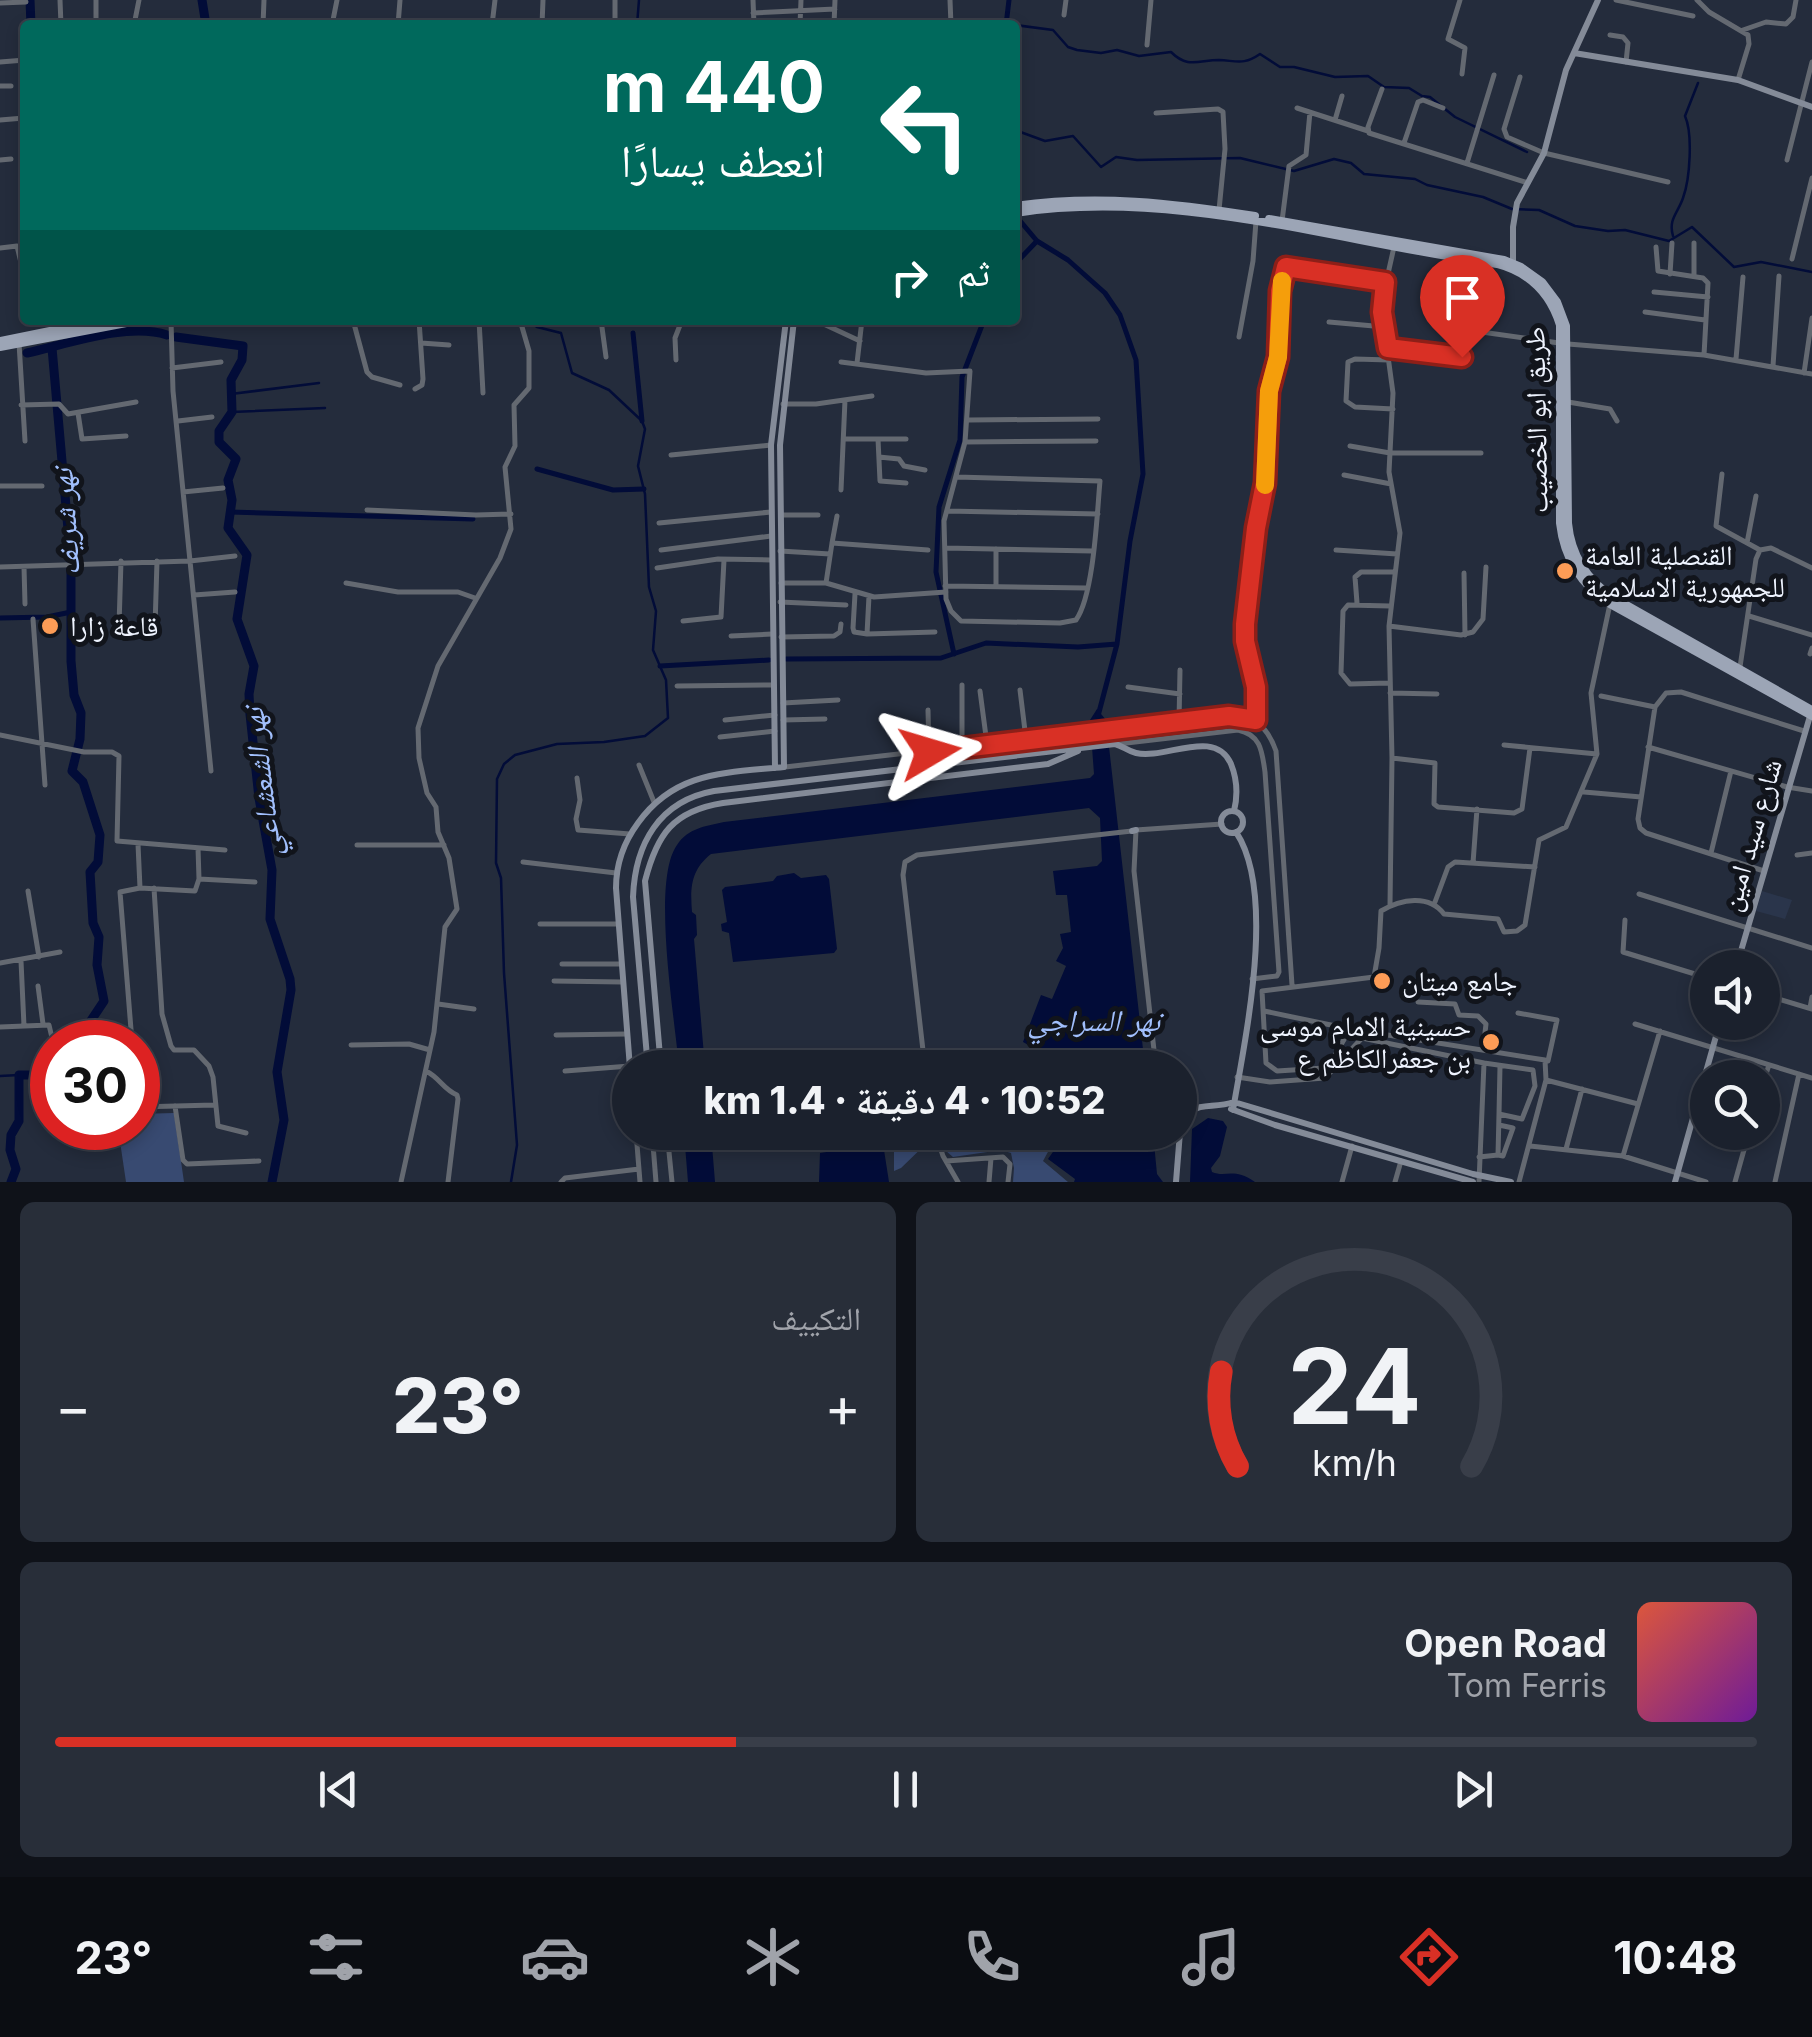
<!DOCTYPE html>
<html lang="ar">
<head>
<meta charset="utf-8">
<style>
  :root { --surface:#1b212d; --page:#282e39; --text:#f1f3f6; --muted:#a0a3aa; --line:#393e49; --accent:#d93025 }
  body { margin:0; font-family:Inter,"Noto Naskh Arabic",sans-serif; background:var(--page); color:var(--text); direction:rtl; height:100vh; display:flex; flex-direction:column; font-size:38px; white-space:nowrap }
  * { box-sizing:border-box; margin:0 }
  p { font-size:32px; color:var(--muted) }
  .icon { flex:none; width:55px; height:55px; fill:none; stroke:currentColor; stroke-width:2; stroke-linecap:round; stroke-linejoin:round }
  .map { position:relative; height:1182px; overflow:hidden; direction:ltr }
  .side { display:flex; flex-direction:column; gap:20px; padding:20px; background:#0f1219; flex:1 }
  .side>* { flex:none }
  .top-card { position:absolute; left:20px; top:20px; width:1000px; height:305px; border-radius:10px; box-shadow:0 5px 15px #0003,0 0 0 2px var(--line); direction:rtl; background:#00695c; color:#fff; overflow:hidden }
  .controls { position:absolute; left:1690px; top:950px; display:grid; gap:20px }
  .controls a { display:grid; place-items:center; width:90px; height:90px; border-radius:50%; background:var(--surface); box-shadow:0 5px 15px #0003,0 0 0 2px var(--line); font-size:50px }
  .speed { position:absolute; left:30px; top:1020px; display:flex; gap:20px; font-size:50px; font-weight:700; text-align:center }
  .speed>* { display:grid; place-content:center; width:130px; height:130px; border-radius:50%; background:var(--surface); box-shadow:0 5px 15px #0003,0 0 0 2px var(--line); line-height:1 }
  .speed .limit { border:15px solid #d22; background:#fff; color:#111 }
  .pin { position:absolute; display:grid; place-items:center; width:85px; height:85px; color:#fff; margin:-102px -42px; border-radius:50% 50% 50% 0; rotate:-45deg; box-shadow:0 0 10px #0007 }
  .pin .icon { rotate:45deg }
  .me { position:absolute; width:110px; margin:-55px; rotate:83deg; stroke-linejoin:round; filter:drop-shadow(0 0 8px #0008) }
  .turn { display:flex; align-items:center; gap:35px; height:210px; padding:0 30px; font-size:45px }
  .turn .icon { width:130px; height:130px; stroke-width:2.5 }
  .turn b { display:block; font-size:70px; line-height:85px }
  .then { display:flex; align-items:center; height:95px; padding:0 30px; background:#0003; gap:20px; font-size:38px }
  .big { font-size:75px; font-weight:800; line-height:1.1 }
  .side .widget { flex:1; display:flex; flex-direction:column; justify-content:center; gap:15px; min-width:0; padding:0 35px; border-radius:15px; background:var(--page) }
  .side .dial { align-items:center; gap:0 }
  .dial svg { height:260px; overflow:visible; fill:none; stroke:var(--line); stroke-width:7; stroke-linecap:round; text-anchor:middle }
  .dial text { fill:var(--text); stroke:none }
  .song { display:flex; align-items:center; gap:30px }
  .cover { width:120px; height:120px; border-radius:15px; background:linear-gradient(135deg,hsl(10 70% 55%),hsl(280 70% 35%)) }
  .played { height:10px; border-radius:5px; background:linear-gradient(90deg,var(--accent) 40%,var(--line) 40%) }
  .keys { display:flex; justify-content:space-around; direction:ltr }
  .heat { display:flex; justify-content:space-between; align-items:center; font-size:55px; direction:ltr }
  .side .tiles { flex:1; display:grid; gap:20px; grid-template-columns:1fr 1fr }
  .widget:last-child { grid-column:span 2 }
  .trip { position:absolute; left:612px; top:1050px; width:585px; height:100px; border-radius:50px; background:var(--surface); box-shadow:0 5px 15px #0003,0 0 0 2px var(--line); font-weight:800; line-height:100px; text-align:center; direction:rtl }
  .menu { display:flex; height:160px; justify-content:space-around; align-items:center; background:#0b0d12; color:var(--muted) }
  .menu .icon { width:70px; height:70px }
  .menu .active { color:var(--accent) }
  .menu b { font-size:45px; color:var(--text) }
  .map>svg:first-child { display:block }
  .built { fill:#2a354b }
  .green { fill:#384a71 }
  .water { fill:#020c38 }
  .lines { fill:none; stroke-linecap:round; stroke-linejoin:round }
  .stream { stroke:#020c38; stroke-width:2.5 }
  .canal { stroke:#020c38; stroke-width:5 }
  .river { stroke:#020c38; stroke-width:9 }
  .street { stroke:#646971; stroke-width:5 }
  .secondary { stroke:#848b98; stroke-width:6 }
  .primary { stroke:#9ca5b6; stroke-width:8 }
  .route-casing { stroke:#8d1f18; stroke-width:25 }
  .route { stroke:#d93025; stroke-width:18 }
  .slow { stroke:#f59e0b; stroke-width:18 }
  .poi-dot { fill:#fd9c56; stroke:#11141b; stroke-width:4 }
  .labels { text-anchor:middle; stroke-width:10; stroke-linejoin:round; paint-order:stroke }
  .street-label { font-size:28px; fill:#eef3fe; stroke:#11141b }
  .poi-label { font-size:28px; fill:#eef3fe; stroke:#11141b; text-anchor:start }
  .water-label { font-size:30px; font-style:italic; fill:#a1bffc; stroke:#11141b }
</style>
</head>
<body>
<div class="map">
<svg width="1812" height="1182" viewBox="0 0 1812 1182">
  <rect width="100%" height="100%" fill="#242c3c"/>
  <path class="built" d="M1762 891 1792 900 1785 919 1756 911Z"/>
  <path class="green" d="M174 1113 184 1182H126L118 1128H138V1114Z
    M914 1133H925L929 1141 901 1168 894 1171V1147L900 1150Z
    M939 1133H1027L1049 1150 1043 1161 1068 1182H1013L1014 1168 1011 1153 1001 1150 953 1157 946 1151Z"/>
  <path class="water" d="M1097 709 1106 720 1145 1067H1023L1032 1047 1023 1042 1041 995 1052 999 1066 966 1056 961 1063 948 1060 934 1071 932 1067 895H1056L1053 871 1097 866 1102 861 1100 818 1089 808 711 854C691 870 690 887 692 912L696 915 697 935 694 939 705 1067H679C675 1019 651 881 677 845 688 828 706 826 724 822L1090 778 1094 774 1090 720Z
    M794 873 801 878 826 875 829 879 837 949 834 953 733 962 729 933 722 931 721 924 727 922 722 890 725 887 773 881 777 876Z
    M1208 1118 1223 1121 1227 1127 1220 1156 1211 1168 1212 1172C1226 1178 1233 1167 1255 1182H1190L1192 1129Z
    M684 1133H711L715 1182H688Z
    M1034 1133H1153L1157 1174 1163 1182H1074L1075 1179 1048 1159 1055 1149Z
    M879 1144 884 1150 889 1182H819L820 1153Z"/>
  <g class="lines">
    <path class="stream" d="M637 25 639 0
      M1015 25 1053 30 1068 47 1077 50 1101 53 1117 50 1139 56 1171 52C1188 69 1199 60 1219 60 1238 61 1244 65 1260 54L1280 67H1294L1335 77 1368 76 1384 87 1409 88 1422 96 1430 97 1455 117 1527 152
      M1015 130 1045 141 1073 136 1101 167 1116 157 1137 160 1240 158 1294 171 1334 159 1351 163 1364 174 1415 179 1427 185 1483 197 1512 209 1539 210 1575 226 1608 231 1625 230 1669 241 1692 227 1734 267 1761 262 1812 272
      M1673 236C1668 219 1678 213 1683 198 1690 179 1693 134 1685 116L1698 83
      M231 394 319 383
      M232 412 325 408
      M0 1076 19 1075
      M511 1182 517 1145 504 973 501 878 496 863 497 779 504 764 515 755 557 744 604 742 645 736 668 718 666 680 653 650 656 611 649 587 645 494 638 466 645 429 642 421 609 390 572 373 561 333 537 327 527 320"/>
    <path class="canal" d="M1006 25 1009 0
      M1021 222 1037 241 1068 260 1105 293 1120 315 1136 360 1143 474 1130 541 1117 644 1098 716
      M1015 264 1037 241
      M633 333 642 421
      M537 469 613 490 644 489
      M230 512 473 519
      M0 618 47 617 71 612
      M954 654 936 572 939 507 960 440 962 377 984 320
      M786 659 941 658 986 643 1078 647 1117 644
      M660 666 769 660"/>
    <path class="river" d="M30 0 31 25
      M202 0 206 25
      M49 320V322
      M176 337 243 346 242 360 231 380 232 412 219 431V442L236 459 228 480 232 500 228 528 247 555 237 619 254 666 249 694 250 714 259 798 272 870 270 919 290 979 291 990 277 1072 284 1120 272 1182
      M52 348 71 563V661L74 695 81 713 80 739 72 771 83 782 100 835 98 862 90 872 93 923 99 937 97 965 104 1001 90 1022 96 1042
      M27 353C67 344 128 322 167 335
      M11 1182 16 1169 10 1150 11 1135 19 1121V1075H52"/>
    <path class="street" d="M60 0 61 25
      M615 0V25
      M753 0 754 25
      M950 0 951 25
      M1460 0 1448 39 1465 48 1462 74
      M1616 0 1693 16
      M1697 0 1709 12 1748 35 1749 44 1738 80
      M0 3 26 2
      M753 13 835 9
      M1064 15 1066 0
      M135 21 180 25
      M96 25V0
      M134 25 139 0
      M263 25 264 0
      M332 25 337 0
      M398 25 400 0
      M492 25 495 0
      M542 25 543 0
      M800 25 801 0
      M834 25 835 0
      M1743 30 1766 22 1786 24 1793 17 1796 0
      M1610 35 1623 37 1628 43 1626 62
      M1147 45 1151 0
      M0 62 25 60
      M1520 77 1504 129 1507 137 1544 153 1668 182
      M0 86H11
      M1382 89 1368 127 1369 133 1528 183
      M1297 108 1368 131
      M1156 113 1218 109 1223 112 1225 149 1219 210
      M0 120 24 118
      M1335 120 1342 96
      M1404 143 1418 102 1423 100 1443 108
      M0 160 11 159
      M1787 160 1812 62
      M1467 163 1494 75
      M1282 221 1289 166 1306 155 1310 112
      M1656 247 1658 271 1703 278 1708 283 1704 355
      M0 248 17 246 22 267
      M1792 259 1812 178
      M1670 274 1672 243
      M1694 276V243
      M1430 284 1462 292 1460 328
      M1654 292 1708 297
      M1645 312 1705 320
      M353 320 367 372 372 377 400 385
      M479 320 483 393
      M601 320 606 357
      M815 320 860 341
      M171 321 173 391 211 771
      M1329 322 1385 327
      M1446 327 1559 343
      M1239 337 1253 261 1256 221
      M19 343 25 441
      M421 343 449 345
      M1568 344 1704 355 1812 374
      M1388 348 1462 357
      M1736 359 1743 277
      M676 360 675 338 682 320
      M1389 360 1355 359 1348 362 1346 401 1355 407 1393 409
      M841 362 926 373 970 371 965 442 944 521 946 599 951 611 961 621 1060 623 1076 620C1094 595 1097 513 1100 481L957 477
      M857 363 862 320
      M1773 366 1779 276
      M172 368 221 362
      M1804 373 1812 318
      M415 389 422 385 423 379 419 320
      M1568 402 1610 409 1617 421
      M783 404H816L872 396
      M21 405 59 404 68 414 136 402
      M78 413 82 439 126 436
      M969 420 1098 419
      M178 421 212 417
      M845 439H906
      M878 439 880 481 906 483
      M965 442 1096 441
      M1350 446 1390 453H1481
      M671 455 771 445
      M879 457 899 459 904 466 925 470
      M1722 474 1716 526 1760 550
      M1344 475 1391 484
      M0 486H42
      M841 490 845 400
      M183 492 223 488
      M367 510 476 515 511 514
      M947 511 1098 514
      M781 515H818
      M659 523 771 512
      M832 543 837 516
      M1747 543 1756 496
      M945 548 1092 551
      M996 549V584
      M661 550 771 536
      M1336 550 1397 554
      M780 551 830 554
      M121 561 119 626 124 631 155 627 157 561
      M0 567 190 561 235 556
      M24 567 25 604
      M657 568 718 559 771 560
      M1464 573 1465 635
      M346 583 398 592H458L475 598
      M781 583H826L874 597 946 592
      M826 583 832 543 928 550
      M945 586 1086 588
      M855 594 853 628 854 632 867 634
      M194 595 235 592
      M869 596 867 634 935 632
      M780 602 846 605
      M1357 603 1355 577 1361 572H1393
      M1749 616 1812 635
      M33 619 45 785
      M683 621 721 617 724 560
      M1389 626 1461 635 1473 632 1483 619 1486 567
      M731 636 772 634
      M781 637 834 636 840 632 841 624
      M1810 654 1812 648
      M1740 667 1756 559 1760 550 1771 548 1812 568
      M1389 683 1350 684 1341 673 1343 611 1348 605 1390 606
      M962 685V748
      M677 686 774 685
      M1128 687 1180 694
      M1020 690 1026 739
      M980 691 987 744
      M1390 693 1437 694
      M1601 696 1655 707
      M783 703 838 700
      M928 710 929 752
      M725 720 775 715
      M783 720 825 719
      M1255 720 1256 687 1245 641V624L1256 528 1265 483 1269 391 1278 357 1283 272 1288 265 1385 282
      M1179 722 1180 670
      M0 735 84 752H112L119 756 117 841 225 850
      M720 737 775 731
      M1118 744 1238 730C1261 735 1262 751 1265 772L1279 972 1277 976 1252 979
      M1504 745 1597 754
      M1648 747 1787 787 1812 791
      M1392 758 1435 763 1434 804 1438 807 1514 813 1522 809 1530 748
      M639 765 654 802
      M785 767 1229 716C1256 717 1267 726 1276 751L1292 985
      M577 778 580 800 576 819 578 830 630 834
      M1584 792 1641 797
      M138 844 140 888
      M357 845H444
      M198 848 199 879 255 882
      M1711 853 1731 771
      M1797 855 1812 853
      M523 862 616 873
      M1473 863 1477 809
      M1764 871 1646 833 1640 828 1638 819 1655 707 1666 693 1681 692 1804 731
      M154 888 162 1014 171 1046 174 1050H194L209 1066 213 1077 218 1126 246 1133
      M28 891 39 957
      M1639 894 1812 948
      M1435 902 1448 867 1455 862 1535 867
      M1390 905 1392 758 1389 626 1400 533 1389 472 1393 393 1381 305 1394 247
      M1625 920 1623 952 1708 978
      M540 924H618
      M21 961 24 1026
      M0 963 60 952
      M562 964H620
      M554 981 622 982
      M38 986 43 1024
      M1762 994 1812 1009
      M1418 1002 1455 1004 1459 1015 1478 1016 1486 1024 1483 1050
      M438 1004 474 1009
      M1810 1008 1812 997
      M1264 1011 1350 1029 1545 1060 1546 1080 1519 1182
      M1518 1013 1557 1020 1548 1061
      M1635 1024 1812 1078
      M0 1027 49 1025 53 1042
      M1350 1029 1334 1057 1324 1068 1277 1071 1266 1063 1262 991 1374 977 1379 948 1381 911C1401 899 1429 894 1444 914L1498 919 1504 932 1517 931 1525 925 1539 840 1566 827 1597 754 1591 693 1610 604
      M556 1035 627 1034
      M132 1042 120 892 140 888 195 891 199 879
      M351 1045 409 1044 430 1050
      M1484 1063 1533 1070 1535 1086 1522 1119 1499 1114 1500 1066
      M806 1068 922 1054
      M925 1068 903 875 905 862 917 855 1132 831
      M1156 1068 1134 871 1136 830 1222 824
      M426 1071C440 1078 443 1089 457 1095L458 1099 448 1182
      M565 1071 630 1066
      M1237 1077 1270 1082 1325 1078 1362 1038 1484 1063 1479 1182
      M1546 1080 1638 1104
      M1762 1086 1769 1065
      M1180 1094 1194 1108
      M175 1106 183 1160 187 1164 259 1161
      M138 1107 214 1105
      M1499 1114 1498 1155 1503 1156 1513 1128 1499 1125
      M636 1132 640 1182
      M652 1132 656 1182
      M667 1132 672 1182
      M935 1132 943 1156 958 1182
      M1530 1146 1623 1156 1706 1182
      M1566 1149 1582 1089
      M1623 1156 1660 1031
      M1479 1157 1498 1155
      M946 1161 1003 1157 1010 1164 1008 1182
      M401 1182 434 1032 445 927 457 909 449 858 438 832 436 807 427 793 419 758 418 728 438 666 500 558 511 529 505 467 515 446 514 405 529 388V351L520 320
      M561 1182 565 1178 639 1169
      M989 1182 991 1158
      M1342 1182 1352 1146
      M1395 1182 1401 1161
      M1735 1182 1749 1132
      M1775 1182 1799 1074"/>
    <path class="secondary" d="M1574 53 1738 80 1812 107
      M1513 263V227L1517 203 1544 153 1566 70 1598 0
      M775 768 771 445 786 320
      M1221 822a11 11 0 1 1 22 0a11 11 0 1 1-22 0Z
      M1132 831 1136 830
      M1736 968 1810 716
      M630 1068 616 888C616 865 624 842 638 823 675 771 725 773 784 767L780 445 794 320
      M648 1068 633 897C635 844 659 801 714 791L1115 744C1123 746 1127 751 1136 753 1165 760 1215 727 1231 764 1237 779 1238 795 1234 811
      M661 1068 645 881C657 834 673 811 723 803L1048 764 1078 751
      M1231 1109 1275 1125 1473 1182
      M1233 1110C1245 1039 1277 894 1236 832
      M1180 1132C1189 1096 1208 1111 1234 1102L1473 1174 1511 1182
      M1176 1182 1180 1132
      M1675 1182 1720 1022"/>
    <path class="primary" d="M1015 206C1096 194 1174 203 1255 216
      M1015 213C1176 188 1338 242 1497 264 1528 272 1550 293 1560 325V523C1564 558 1581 585 1610 604L1812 716
      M1269 219 1504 260 1521 267 1542 282 1557 302 1566 326 1568 523C1571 555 1587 580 1614 598L1812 710
      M158 320 198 323 240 320
      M0 341 104 320
      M0 347 142 320"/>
  </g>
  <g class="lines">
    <g class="route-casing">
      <path id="route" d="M930 752 1229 716 1256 720V687L1245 641V624L1256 528 1265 483 1269 391 1278 357 1280 291 1286 267 1385 282 1382 312 1388 348 1462 357"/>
    </g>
    <use href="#route" class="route"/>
    <path class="slow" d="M1265 485 1269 391 1278 357 1282 281"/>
  </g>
  <g class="poi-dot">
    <circle cx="1565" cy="571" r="10"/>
    <circle cx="50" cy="626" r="10"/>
    <circle cx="1382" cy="981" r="10"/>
    <circle cx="1491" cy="1042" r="10"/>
  </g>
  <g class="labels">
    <g class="street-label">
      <text transform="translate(1536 420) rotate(-91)" y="10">طريق ابو الخصيب</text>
      <text transform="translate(1751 835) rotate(-74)" y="10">شارع سيد امين</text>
    </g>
    <g class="poi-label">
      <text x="1585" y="565">القنصلية العامة<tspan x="1585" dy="32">للجمهورية الاسلامية</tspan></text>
      <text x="70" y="636">قاعة زارا</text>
      <text x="1402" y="991">جامع ميتان</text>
      <text x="1471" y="1036" text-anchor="end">حسينية الامام موسى<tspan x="1471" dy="32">بن جعفرالكاظم ع</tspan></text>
    </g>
    <g class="water-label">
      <text transform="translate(66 522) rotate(-94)" y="10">نهر شريف</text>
      <text transform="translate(262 782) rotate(-97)" y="10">نهر الشعشاعي</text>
      <text x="1094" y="1031">نهر السراجي</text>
    </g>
  </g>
</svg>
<div class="controls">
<a><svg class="icon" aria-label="sound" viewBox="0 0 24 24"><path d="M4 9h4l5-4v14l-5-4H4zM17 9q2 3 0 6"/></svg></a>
<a><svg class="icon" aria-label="search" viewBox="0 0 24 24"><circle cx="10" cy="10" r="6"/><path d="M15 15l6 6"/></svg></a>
</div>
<div class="speed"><div class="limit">30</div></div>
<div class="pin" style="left:1462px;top:357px;background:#d93025"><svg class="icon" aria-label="arrive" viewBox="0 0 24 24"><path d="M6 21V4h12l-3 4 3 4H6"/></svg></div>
<svg class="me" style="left:930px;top:752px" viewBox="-20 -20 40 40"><path d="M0-17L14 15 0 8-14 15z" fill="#d93025" stroke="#fff" stroke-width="4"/></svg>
<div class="trip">10:52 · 4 دقيقة · 1.4 km</div>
<div class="top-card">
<div class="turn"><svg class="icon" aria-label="left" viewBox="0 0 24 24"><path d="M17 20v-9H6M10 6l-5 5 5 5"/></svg><div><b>440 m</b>انعطف يسارًا</div></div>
<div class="then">ثم<svg class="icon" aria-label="right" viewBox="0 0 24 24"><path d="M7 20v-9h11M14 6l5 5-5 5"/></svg></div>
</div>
</div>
<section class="side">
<div class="tiles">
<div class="widget dial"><svg viewBox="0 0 100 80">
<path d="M14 69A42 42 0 1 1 86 69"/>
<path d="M14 69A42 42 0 0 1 9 40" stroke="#d93025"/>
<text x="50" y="56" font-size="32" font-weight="700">24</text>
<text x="50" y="72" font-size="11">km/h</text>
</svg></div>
<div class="widget"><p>التكييف</p>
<div class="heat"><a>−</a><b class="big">23°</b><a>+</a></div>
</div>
<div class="widget">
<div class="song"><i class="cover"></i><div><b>Open Road</b><p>Tom Ferris</p></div></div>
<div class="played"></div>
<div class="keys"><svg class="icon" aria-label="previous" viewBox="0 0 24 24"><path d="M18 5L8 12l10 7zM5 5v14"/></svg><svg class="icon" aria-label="pause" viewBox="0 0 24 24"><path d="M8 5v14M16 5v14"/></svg><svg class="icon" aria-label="next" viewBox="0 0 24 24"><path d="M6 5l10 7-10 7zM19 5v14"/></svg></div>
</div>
</div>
</section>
<nav class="menu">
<b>10:48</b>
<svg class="icon active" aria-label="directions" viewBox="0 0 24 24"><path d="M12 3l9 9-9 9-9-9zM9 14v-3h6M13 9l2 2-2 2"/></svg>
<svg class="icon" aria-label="music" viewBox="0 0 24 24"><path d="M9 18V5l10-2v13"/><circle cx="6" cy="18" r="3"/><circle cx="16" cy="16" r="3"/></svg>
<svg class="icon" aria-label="phone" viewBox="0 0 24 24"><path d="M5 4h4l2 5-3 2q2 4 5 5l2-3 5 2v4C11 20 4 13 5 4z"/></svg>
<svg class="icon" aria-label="climate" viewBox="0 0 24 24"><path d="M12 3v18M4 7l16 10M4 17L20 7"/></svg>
<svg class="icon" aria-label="car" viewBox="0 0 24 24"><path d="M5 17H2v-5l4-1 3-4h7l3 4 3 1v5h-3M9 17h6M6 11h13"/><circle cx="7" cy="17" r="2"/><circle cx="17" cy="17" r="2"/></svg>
<svg class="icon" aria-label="filters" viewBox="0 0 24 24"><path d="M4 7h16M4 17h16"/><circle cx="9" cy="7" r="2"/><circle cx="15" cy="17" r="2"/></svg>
<b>23°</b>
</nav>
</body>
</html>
